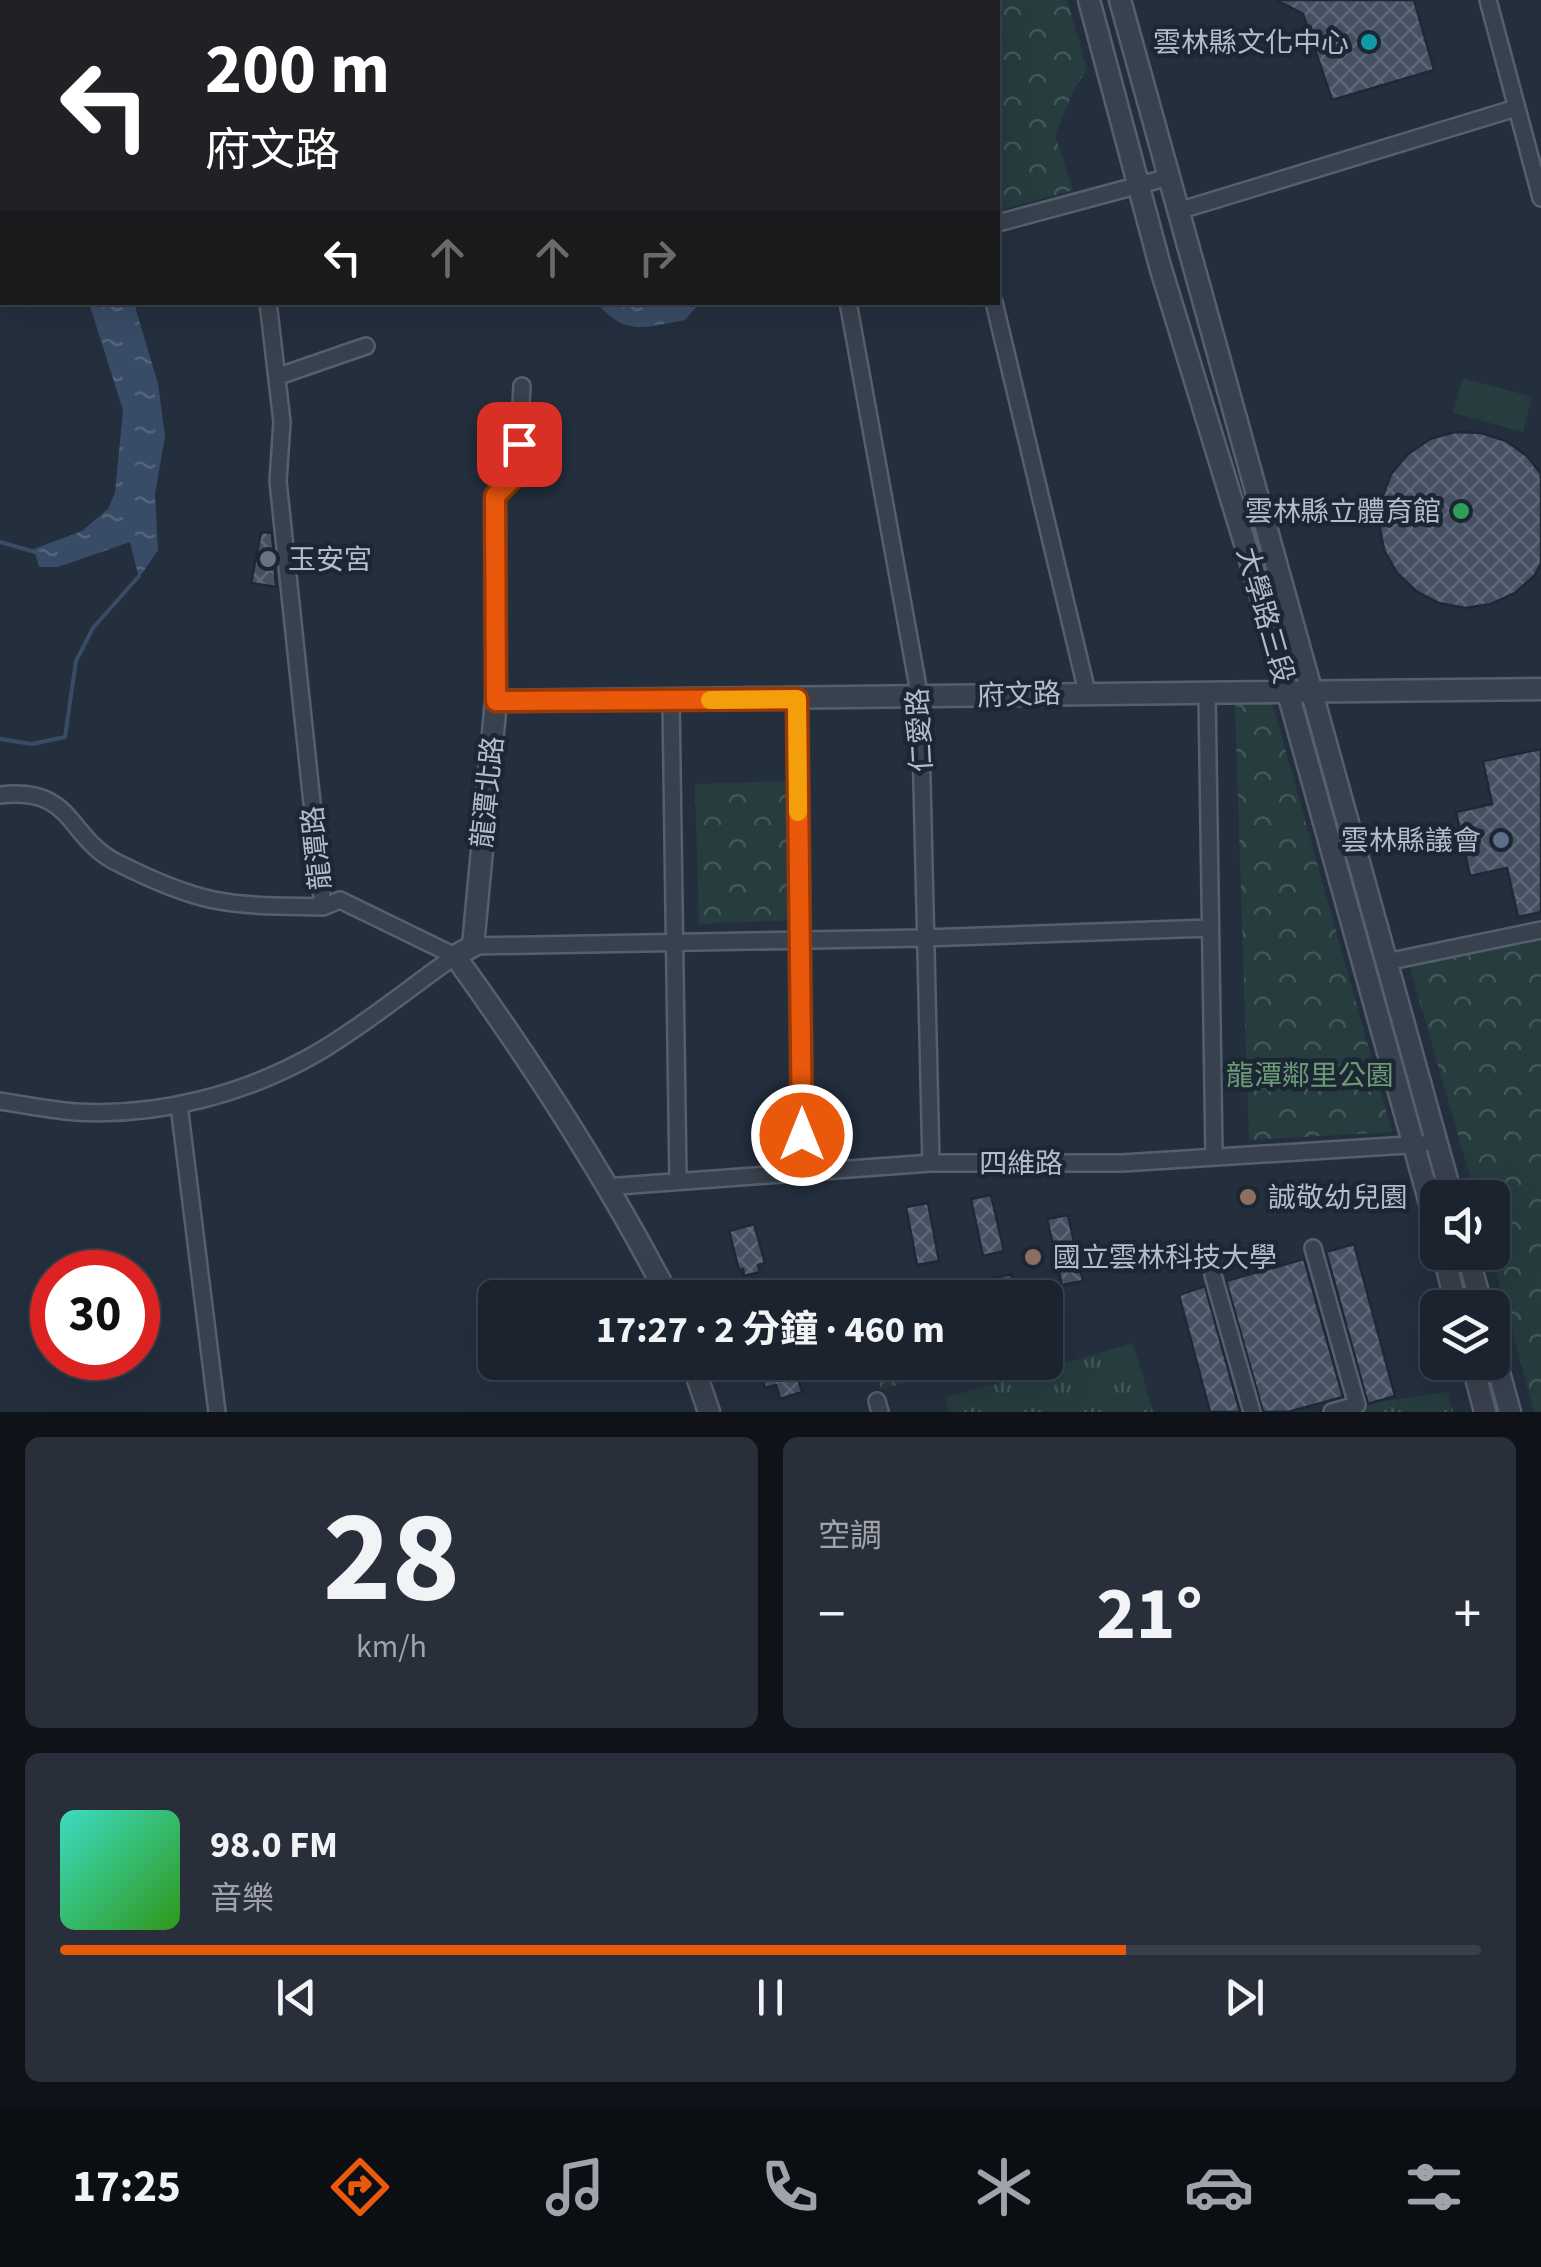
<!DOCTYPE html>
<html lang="zh-TW">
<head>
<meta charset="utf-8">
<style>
  :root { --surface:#1b232e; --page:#282f3a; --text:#f1f3f6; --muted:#a0a4aa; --line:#39404a; --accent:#ea580c }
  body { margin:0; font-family:"Source Sans 3","Noto Sans TC",sans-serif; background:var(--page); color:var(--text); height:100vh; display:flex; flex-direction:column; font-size:38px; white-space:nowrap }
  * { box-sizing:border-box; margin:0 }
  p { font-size:32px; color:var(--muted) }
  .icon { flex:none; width:55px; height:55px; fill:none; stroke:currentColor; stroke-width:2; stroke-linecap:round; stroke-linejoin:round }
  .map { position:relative; height:1412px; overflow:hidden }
  .sheet { display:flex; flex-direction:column; gap:25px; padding:25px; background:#0f1319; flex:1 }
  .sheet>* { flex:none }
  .guide { position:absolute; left:0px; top:0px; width:1000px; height:305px; box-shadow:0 10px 40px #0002,0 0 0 2px var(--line); background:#202124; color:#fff; overflow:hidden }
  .fabs { position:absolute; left:1420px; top:1180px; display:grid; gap:20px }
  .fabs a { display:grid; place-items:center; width:90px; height:90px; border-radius:15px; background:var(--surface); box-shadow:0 10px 40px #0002,0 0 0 2px var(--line); font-size:50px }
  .speed { position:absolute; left:30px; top:1250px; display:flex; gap:20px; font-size:50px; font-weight:700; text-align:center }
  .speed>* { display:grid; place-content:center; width:130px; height:130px; border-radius:50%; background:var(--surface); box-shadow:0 10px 40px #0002,0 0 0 2px var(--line); line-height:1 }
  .speed .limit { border:15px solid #d22; background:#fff; color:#111 }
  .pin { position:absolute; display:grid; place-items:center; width:85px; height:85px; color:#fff; margin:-42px; border-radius:20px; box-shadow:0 5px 15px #0006 }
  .me { position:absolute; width:110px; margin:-55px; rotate:0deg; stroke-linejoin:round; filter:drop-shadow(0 0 8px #0008) }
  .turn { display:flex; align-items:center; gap:35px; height:210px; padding:0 40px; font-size:45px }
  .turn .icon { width:130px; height:130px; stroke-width:2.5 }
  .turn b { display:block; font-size:70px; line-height:85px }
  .lanes { display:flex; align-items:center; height:95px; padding:0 40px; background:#0003; justify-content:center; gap:50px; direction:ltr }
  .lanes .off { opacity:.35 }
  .big { font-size:75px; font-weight:700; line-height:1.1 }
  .sheet .card { flex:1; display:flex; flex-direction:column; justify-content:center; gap:15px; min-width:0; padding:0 35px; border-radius:15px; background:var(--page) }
  .sheet .dial { align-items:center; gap:0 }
  .dial b { font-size:130px; line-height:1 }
  .song { display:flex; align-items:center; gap:30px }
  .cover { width:120px; height:120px; border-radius:15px; background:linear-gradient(135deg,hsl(170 70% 55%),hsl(110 70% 35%)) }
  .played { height:10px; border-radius:5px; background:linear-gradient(90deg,var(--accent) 75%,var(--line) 75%) }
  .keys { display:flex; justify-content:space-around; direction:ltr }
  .heat { display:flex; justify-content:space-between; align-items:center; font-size:55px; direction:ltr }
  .sheet .tiles { flex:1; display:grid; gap:25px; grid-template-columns:1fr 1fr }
  .card:last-child { grid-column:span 2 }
  .trip { position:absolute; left:478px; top:1280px; width:585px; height:100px; border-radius:15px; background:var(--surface); box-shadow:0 10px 40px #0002,0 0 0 2px var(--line); font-weight:700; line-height:100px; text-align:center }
  .tab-bar { display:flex; height:160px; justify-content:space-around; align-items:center; background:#0b0e12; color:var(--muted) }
  .tab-bar .icon { width:70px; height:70px }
  .tab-bar .active { color:var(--accent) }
  .tab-bar b { font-size:45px; color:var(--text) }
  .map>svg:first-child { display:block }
  .grass { fill:url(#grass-tufts) }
  .park { fill:url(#park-crowns) }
  .pitch { fill:#263c3f }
  .water { fill:url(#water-ripples) }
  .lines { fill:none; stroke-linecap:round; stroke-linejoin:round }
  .stream { stroke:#394c67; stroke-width:4 }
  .building { fill:url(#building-cross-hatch); stroke:#1f2835; stroke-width:2.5 }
  .minor-casing { stroke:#565f6c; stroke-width:20 }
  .tertiary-casing { stroke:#565f6c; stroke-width:25 }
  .minor { stroke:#38414e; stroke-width:15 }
  .tertiary { stroke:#38414e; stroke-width:20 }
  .route-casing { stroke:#983908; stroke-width:25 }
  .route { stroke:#ea580c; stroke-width:18 }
  .slow { stroke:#f59e0b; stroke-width:18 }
  .culture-dot { fill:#0f9aa8; stroke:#1d2633; stroke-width:4 }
  .leisure-dot { fill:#2e9e5b; stroke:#1d2633; stroke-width:4 }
  .worship-dot { fill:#6b7280; stroke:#1d2633; stroke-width:4 }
  .service-dot { fill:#5c6f8a; stroke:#1d2633; stroke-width:4 }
  .education-dot { fill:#8d6e63; stroke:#1d2633; stroke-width:4 }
  .labels { text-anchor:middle; stroke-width:9; stroke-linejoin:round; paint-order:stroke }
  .poi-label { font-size:28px; fill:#b4bcc9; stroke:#1d2633; text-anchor:end }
  .street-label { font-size:28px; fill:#b4bcc9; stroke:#1d2633 }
  .park-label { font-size:28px; fill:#6b9a76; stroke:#1d2633 }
</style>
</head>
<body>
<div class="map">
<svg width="1541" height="1412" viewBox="0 0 1541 1412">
  <defs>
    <pattern id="grass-tufts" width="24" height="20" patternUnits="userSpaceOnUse" patternTransform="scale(2.5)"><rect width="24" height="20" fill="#263c3f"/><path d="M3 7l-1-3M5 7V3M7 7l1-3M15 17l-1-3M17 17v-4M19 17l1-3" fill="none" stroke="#435659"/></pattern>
    <pattern id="park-crowns" width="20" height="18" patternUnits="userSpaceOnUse" patternTransform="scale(2.5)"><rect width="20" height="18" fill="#263c3f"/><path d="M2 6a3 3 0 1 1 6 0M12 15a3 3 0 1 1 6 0" fill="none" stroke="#435659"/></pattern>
    <pattern id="water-ripples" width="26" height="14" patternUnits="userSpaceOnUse" patternTransform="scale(2.5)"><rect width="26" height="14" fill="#394c67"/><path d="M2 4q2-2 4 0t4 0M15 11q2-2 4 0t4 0" fill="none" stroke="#53647b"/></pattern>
    <pattern id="building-cross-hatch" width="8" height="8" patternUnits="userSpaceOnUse" patternTransform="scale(2.5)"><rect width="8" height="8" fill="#455162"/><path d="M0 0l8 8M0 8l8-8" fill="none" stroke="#5d6877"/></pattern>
  </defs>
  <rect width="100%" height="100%" fill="#242f3e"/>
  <path class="grass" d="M1133 1343 1153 1412H949L945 1398Z
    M1448 1392 1453 1412H1332L1357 1405Z"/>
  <path class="park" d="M858 0H1067L1087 69 1074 89 1055 135 1073 190 998 211V2Z
    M1271 698 1392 1132 1249 1140 1235 706Z
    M792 781 795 920 699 924 695 784Z
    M1541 925V1412H1534L1491 1253 1492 1198 1476 1197 1405 951Z
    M874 1362H972V1363L881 1390Z"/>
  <path class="pitch" d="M1463 378 1532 397 1523 432 1453 413Z"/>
  <path class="water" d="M89 303H134L158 384 165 436 155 494 158 550 139 578 130 542 58 567H39L34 549 82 531 108 509 115 493 123 410Z
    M597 303H700L685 320C646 327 625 337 597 303Z"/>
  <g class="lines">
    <path class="stream" d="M0 542 38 553
      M0 739 32 744 65 737 76 661 93 628 139 576"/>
  </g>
  <path class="building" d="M1276 0H1414L1434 70 1332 100 1303 14Z
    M1455 432 1481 433 1506 441 1527 456 1541 474V564L1534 576 1515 593 1491 604 1465 608 1439 603 1416 591 1397 573 1384 550 1379 524 1382 498 1391 474 1408 454 1430 439Z
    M261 532 272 533 276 587 251 583Z
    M1541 749V912L1518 917 1507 868 1470 876 1456 812 1492 804 1483 761Z
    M991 1195 1004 1251 983 1256 971 1199Z
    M928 1203 939 1261 917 1265 906 1207Z
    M1068 1215 1083 1281 1062 1285 1047 1219Z
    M754 1224 765 1263 758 1265 760 1272 744 1276 743 1269 739 1270 729 1231Z
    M1354 1244 1395 1396 1368 1404 1326 1252Z
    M1304 1259 1343 1397 1288 1412H1263L1226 1281Z
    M1011 1274 1017 1298H992L988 1280Z
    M1205 1286 1240 1412H1210L1179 1295Z
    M758 1362H806L810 1379 799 1382 802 1392 780 1399 776 1385 765 1388Z"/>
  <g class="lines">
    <g class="minor-casing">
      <path id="minor" d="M1488 0 1541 198
        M0 168 2 167
        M1178 211 1516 108
        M998 223 1169 177
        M848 302 920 698 931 1163
        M994 302 1087 692
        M279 376 366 346
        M1207 693 1214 1155
        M797 699 802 1174
        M671 700 678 1180
        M496 701 495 496 517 474 522 386
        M0 795C76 786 66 839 120 864 148 878 184 894 214 900 250 907 287 906 323 907
        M473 946 924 938 1210 928
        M1386 962 1541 930
        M0 1101C25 1105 51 1110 76 1112 158 1117 246 1094 317 1053 365 1025 409 988 455 956L340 900 323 907 278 481 282 422 268 302
        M179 1105 217 1412
        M605 1187 931 1163H1122L1423 1144
        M1313 1248 1357 1405 1332 1412
        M1213 1275 1252 1412
        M877 1401 880 1412"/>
    </g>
    <g class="tertiary-casing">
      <path id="tertiary" d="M1089 0 1160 266 1261 596 1438 1232
        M1120 0 1452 1198
        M1443 1252 1457 1308
        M1467 1252 1482 1308
        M669 1298C609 1182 531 1061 455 956L473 946 496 701C845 699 1193 690 1541 689
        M1492 1347 1510 1412
        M692 1362 709 1412
        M1472 1362 1485 1412"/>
    </g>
    <use href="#minor" class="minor"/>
    <use href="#tertiary" class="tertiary"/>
  </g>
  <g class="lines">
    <g class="route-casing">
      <path id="route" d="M519 444 517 474 495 496 496 701 797 699 802 1135"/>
    </g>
    <use href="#route" class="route"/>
    <path class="slow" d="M710 700 797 699 798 812"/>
  </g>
  <circle class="culture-dot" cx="1369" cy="42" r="10"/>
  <circle class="leisure-dot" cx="1461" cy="511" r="10"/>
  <circle class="worship-dot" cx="268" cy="559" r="10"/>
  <circle class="service-dot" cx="1501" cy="840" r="10"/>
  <g class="education-dot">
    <circle cx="1248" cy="1197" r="10"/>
    <circle cx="1033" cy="1257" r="10"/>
  </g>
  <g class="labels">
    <g class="poi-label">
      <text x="1349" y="52">雲林縣文化中心</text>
      <text x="1441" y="521">雲林縣立體育館</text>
      <text x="288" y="569" text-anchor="start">玉安宮</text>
      <text x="1481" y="850">雲林縣議會</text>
      <text x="1268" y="1207" text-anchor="start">誠敬幼兒園</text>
      <text x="1053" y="1267" text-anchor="start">國立雲林科技大學</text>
    </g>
    <g class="street-label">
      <text transform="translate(1266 615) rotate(74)" y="10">大學路三段</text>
      <text transform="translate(1019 694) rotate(-2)" y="10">府文路</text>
      <text transform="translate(919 730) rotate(-93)" y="10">仁愛路</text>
      <text transform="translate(487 792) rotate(-84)" y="10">龍潭北路</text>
      <text transform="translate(316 848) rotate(-96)" y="10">龍潭路</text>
      <text x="1021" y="1173">四維路</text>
    </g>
    <g class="park-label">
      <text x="1310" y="1085">龍潭鄰里公園</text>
    </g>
  </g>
</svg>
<div class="fabs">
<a><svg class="icon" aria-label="sound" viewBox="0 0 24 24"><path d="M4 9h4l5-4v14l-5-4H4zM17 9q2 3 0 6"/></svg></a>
<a><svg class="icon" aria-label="layers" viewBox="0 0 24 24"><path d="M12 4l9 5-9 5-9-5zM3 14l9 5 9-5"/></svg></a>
</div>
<div class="speed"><div class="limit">30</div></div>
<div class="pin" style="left:519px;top:444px;background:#d93025"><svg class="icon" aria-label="arrive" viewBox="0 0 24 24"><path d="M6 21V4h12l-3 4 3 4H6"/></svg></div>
<svg class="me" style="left:802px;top:1135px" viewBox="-20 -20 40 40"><circle r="17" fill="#ea580c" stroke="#fff" stroke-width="3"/><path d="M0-11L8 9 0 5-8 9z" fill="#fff"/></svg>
<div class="trip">17:27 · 2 分鐘 · 460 m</div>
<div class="guide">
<div class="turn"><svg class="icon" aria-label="left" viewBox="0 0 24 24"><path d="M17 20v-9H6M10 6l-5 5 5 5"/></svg><div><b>200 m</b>府文路</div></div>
<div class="lanes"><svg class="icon" aria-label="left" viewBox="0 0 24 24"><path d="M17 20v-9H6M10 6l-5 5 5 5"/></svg><svg class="icon off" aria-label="ahead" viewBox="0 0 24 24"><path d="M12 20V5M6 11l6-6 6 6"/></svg><svg class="icon off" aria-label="ahead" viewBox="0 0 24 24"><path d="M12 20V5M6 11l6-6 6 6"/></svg><svg class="icon off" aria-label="right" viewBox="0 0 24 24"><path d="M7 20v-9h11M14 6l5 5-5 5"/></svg></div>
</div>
</div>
<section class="sheet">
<div class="tiles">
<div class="card dial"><b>28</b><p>km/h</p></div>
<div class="card"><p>空調</p>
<div class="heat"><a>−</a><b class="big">21°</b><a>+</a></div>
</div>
<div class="card">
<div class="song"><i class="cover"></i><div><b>98.0 FM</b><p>音樂</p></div></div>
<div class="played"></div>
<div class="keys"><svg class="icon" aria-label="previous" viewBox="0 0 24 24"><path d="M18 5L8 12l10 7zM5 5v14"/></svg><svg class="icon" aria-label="pause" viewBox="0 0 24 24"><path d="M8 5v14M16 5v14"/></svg><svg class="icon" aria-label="next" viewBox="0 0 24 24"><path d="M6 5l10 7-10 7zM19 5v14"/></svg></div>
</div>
</div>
</section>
<nav class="tab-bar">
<b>17:25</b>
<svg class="icon active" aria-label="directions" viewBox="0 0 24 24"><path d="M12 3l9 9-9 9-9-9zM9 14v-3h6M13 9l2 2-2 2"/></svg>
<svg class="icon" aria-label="music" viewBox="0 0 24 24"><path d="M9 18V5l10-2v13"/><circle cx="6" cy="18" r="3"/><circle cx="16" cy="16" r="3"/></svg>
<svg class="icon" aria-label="phone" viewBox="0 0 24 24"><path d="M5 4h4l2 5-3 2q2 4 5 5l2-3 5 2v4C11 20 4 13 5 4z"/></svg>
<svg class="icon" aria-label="climate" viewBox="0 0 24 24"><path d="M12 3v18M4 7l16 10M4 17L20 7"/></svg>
<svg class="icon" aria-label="car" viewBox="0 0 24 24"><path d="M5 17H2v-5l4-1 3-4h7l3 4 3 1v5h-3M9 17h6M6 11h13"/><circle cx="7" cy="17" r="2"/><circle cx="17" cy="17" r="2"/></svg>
<svg class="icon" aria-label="filters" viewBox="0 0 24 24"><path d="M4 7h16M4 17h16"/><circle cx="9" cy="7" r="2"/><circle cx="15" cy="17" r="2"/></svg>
</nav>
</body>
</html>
